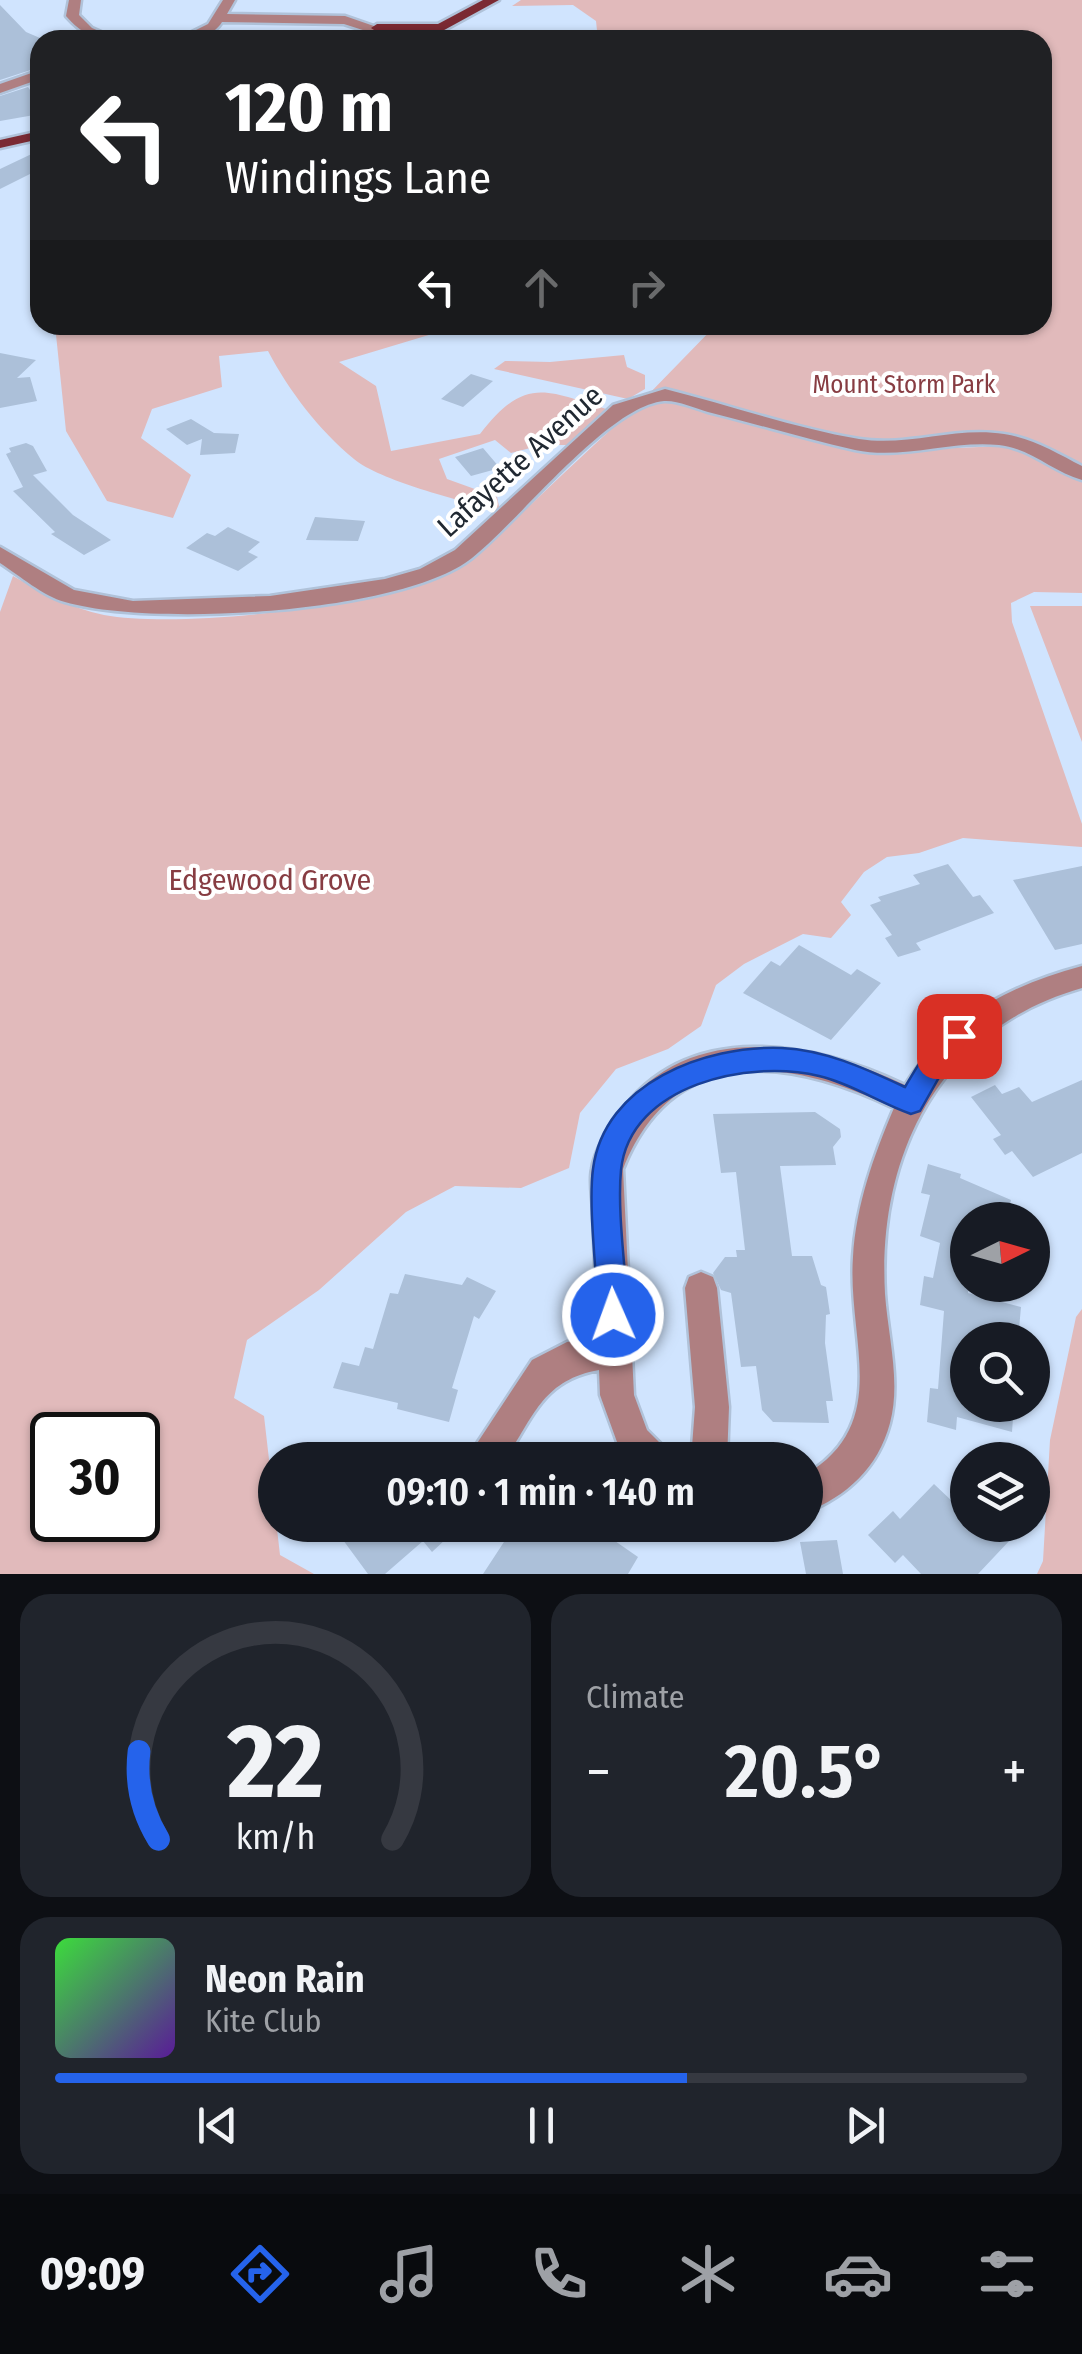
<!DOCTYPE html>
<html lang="en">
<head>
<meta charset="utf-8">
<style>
  :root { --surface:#171b24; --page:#20242c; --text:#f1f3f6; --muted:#9ea1a6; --line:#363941; --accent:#2563eb }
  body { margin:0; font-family:"Fira Sans Condensed",sans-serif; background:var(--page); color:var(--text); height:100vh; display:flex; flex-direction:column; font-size:38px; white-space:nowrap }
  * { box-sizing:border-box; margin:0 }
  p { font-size:32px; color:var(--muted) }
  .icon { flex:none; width:55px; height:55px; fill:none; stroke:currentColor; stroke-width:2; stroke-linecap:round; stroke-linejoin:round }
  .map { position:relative; height:1574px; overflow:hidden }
  .sheet { display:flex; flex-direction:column; gap:20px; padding:20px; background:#0d0f14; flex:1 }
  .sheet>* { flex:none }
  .banner { position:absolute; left:30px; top:30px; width:1022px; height:305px; border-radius:30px; box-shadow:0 2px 8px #0004; background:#202124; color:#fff; overflow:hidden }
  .needle { width:65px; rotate:85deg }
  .buttons { position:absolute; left:950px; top:1202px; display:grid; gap:20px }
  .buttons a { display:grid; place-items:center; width:100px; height:100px; border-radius:50%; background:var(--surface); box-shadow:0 2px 8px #0004; font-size:50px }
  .speed { position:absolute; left:30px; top:1412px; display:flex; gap:20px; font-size:50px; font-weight:700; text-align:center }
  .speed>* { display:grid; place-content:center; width:130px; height:130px; border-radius:50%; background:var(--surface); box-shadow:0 2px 8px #0004; line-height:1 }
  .speed .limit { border:5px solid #111; border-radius:15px; background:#fff; color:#111 }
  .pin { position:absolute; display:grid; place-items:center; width:85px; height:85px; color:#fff; margin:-42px; border-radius:20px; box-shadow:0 5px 15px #0006 }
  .me { position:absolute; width:110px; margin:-55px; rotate:358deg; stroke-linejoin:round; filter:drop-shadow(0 0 8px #0008) }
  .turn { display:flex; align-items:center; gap:35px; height:210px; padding:0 30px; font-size:45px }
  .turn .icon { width:130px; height:130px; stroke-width:2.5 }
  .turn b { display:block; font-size:70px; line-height:85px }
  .lanes { display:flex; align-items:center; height:95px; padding:0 30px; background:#0003; justify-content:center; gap:50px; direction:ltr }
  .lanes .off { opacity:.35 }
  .big { font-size:75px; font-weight:600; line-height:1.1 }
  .sheet .tile { flex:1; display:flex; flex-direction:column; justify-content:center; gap:15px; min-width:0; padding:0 35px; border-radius:30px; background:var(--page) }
  .sheet .dial { align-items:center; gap:0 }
  .dial svg { height:260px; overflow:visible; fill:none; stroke:var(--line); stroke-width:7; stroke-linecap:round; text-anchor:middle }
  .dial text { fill:var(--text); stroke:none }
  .song { display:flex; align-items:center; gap:30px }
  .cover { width:120px; height:120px; border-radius:15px; background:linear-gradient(135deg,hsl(120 70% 55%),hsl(270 70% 35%)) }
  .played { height:10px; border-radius:5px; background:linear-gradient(90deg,var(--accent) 65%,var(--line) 65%) }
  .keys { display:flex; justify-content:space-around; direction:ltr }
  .heat { display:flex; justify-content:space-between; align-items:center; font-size:55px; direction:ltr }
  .sheet .tiles { flex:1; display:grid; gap:20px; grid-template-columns:1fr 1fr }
  .tile:last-child { grid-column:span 2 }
  .trip { position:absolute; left:258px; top:1442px; width:565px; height:100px; border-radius:50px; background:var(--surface); box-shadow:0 2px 8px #0004; font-weight:600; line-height:100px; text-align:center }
  .tab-bar { display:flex; height:160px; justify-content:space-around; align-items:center; background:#090b0e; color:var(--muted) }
  .tab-bar .icon { width:70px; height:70px }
  .tab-bar .current { color:var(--accent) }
  .tab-bar b { font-size:45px; color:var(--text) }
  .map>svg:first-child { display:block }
  .green { fill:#e1babb; fill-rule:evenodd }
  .building { fill:#acc0d9 }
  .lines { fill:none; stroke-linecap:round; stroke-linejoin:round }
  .minor-casing { stroke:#b0c2d9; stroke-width:5 }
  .major-casing { stroke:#b0c2d9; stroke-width:5 }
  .minor { fill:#af7f81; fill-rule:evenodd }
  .major { fill:#7b2a33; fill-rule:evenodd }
  .route { fill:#2563eb; stroke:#184099; stroke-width:2.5 }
  .labels { text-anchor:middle; stroke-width:8; stroke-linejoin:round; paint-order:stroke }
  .far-park-label { font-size:25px; fill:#873c42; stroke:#fff }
  .street-label { font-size:30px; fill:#202831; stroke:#fff }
  .park-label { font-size:30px; fill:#873c42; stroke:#fff }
</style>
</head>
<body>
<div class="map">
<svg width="1082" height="1574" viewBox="0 0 1082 1574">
  <rect width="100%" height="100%" fill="#d0e4fe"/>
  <path class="green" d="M521 0H1082V474L1019 443 884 447 697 402 644 399 716 325H1042V40H598L596 21 573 5 512 6Z
    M55 325H462L339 362 376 386 391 451 480 434C527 373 548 392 613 411L576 445H542L511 453 495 440 439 459 447 479 497 497 500 511C465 502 380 481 354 459 319 430 289 391 268 351L219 356 222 387 152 409 141 438 191 475 173 518 107 501 66 431Z
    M624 355 627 367 645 375V389L628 399 494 369 505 361 550 362Z
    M655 401H674L888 451 1002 446 1044 460 1082 482V593L1034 592 1011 603 1012 622 1082 824V847L963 838 919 853 887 857 864 872 841 902 851 915 831 938 803 934 744 964 716 985 701 1026 668 1049 616 1069 580 1113 569 1168 521 1188 455 1186 406 1212 319 1290 247 1340 234 1398 264 1416 280 1555 314 1574H0V612L13 576C43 593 70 608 104 615 186 630 401 605 470 559 489 546 505 528 522 513 559 478 595 443 634 409ZM52 1435H138V1520H52Z
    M1030 606H1082V742Z
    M1082 1309V1574H1037L1043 1561 1050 1440 1076 1317Z"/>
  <path class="building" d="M0 5 26 32 40 38V67L0 80Z
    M28 87 40 104V114L0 121V96Z
    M40 150V169L0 189V169Z
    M0 353 36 360 17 378 30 377 37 401 0 408Z
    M471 374 493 381 463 407 441 399Z
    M191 419 214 433 239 434 235 453 200 455 202 439 187 445 166 429Z
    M26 443 33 446 47 471 33 475 73 515 111 540 84 555 51 534 55 532 13 491 23 487 6 454 11 452 9 448Z
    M483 448 500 468 471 476 455 457Z
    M315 517 365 521 358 541 306 540Z
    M228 527 260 542 248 552 258 557 238 571 186 548 207 533 215 536Z
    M948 864 973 897 980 895 994 913 916 943 921 950 898 957 885 938 892 935 870 905 881 901 878 897 920 884 913 875Z
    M1082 866V944L1055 950 1013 880Z
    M799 945 851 975 857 969 881 983 831 1040 743 993 771 961 780 966Z
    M1082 1080V1153L1033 1177 1012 1151 1005 1155 993 1139 1001 1135 971 1097 995 1085 1002 1094 1019 1087 1032 1102Z
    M815 1112 840 1129 841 1137 833 1147 836 1165 780 1166 792 1256H812L821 1285 826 1287 830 1314 826 1315 825 1343 833 1401H826L829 1423 773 1422 762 1410 756 1366 741 1367 731 1293 721 1290 713 1273 725 1257H737L736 1250H745L736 1172 721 1173 713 1114Z
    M928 1164 961 1174 960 1178 1011 1200 1007 1220H968V1293L1021 1307 1018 1340H968V1405H1014L1012 1432 957 1417 956 1430 927 1422 930 1388 938 1389 944 1311 920 1305 924 1276 933 1278 940 1243 920 1236 930 1195 921 1193Z
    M405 1274 462 1285 467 1277 496 1291 479 1319 474 1316 452 1388 458 1390 449 1422 397 1409 398 1403 333 1388 342 1362 359 1366 365 1347 373 1349 390 1293 398 1294Z
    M934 1484 953 1502 968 1487V1525H996L1011 1539 978 1574H921L903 1555 895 1563 868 1535 893 1511 900 1519Z
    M332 1525H461L432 1552 423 1541 385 1574H368Z
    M515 1525H592L638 1557 628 1574H483Z
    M837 1540 843 1574H806L800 1542Z"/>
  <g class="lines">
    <g class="minor-casing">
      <path id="minor" d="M69 0H81L79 15 92 28 119 40C94 40 82 34 66 16Z
        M223 0H235L227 14 345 16 414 40H394L344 24 222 22C213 37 193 40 176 40L208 24Z
        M40 70V79L0 93V84Z
        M665 389C729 405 794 428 859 439 908 447 956 426 1004 434 1032 438 1057 453 1082 466V480C1053 472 1030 448 999 445 951 440 903 460 855 450 806 439 757 424 708 412 695 408 677 400 664 401 608 406 519 521 472 558 402 614 150 627 65 602 43 596 20 576 0 563V547L74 590 133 601 270 596 385 579 420 569 455 550 613 405Z
        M1082 966V988C941 1028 877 1153 885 1294 888 1336 901 1382 890 1423 878 1468 847 1496 805 1513V1475C893 1423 847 1340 853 1257 856 1205 874 1155 894 1108 790 1058 674 1041 623 1169L634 1395 647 1430 664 1447 669 1460H627L621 1453 600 1395 599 1370C543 1380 534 1416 505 1460H466L532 1360 567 1342 598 1337C596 1296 595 1255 593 1215 593 1200 589 1182 592 1169 595 1150 608 1129 619 1114 688 1017 814 1042 905 1085 948 1018 1007 986 1082 966Z
        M701 1272 713 1277 717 1288 729 1407 727 1460H691L695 1407 685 1288 689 1277Z"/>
    </g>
    <g class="major-casing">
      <path id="major" d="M483 0H499L426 40H409L425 30 377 32 371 28 377 24H438Z
        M40 131V139L0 148V140Z"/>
    </g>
    <use href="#minor" class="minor"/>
    <use href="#major" class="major"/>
  </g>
  <path class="route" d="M959 1025 968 1028 972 1036 941 1074 920 1111 911 1114C880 1103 852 1084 819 1076 750 1059 630 1084 621 1170 617 1212 626 1271 628 1315L624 1325 613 1330 603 1325 598 1315C597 1273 588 1208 593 1169 604 1083 705 1045 782 1048 826 1050 866 1069 905 1087 918 1065 934 1034 959 1025Z"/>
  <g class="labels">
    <g class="far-park-label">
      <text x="904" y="393">Mount Storm Park</text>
    </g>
    <g class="street-label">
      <text transform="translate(520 461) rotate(-42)" y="10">Lafayette Avenue</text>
    </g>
    <g class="park-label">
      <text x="270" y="890">Edgewood Grove</text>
    </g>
  </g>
</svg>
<div class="buttons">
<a><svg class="needle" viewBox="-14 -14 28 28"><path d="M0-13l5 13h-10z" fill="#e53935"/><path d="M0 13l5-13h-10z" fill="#9ea1a6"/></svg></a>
<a><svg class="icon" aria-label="search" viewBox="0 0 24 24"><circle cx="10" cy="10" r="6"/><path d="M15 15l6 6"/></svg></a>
<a><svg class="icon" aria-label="layers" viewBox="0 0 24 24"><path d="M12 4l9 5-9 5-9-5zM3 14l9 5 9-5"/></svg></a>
</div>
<div class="speed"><div class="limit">30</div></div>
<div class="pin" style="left:959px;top:1036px;background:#d93025"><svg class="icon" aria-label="arrive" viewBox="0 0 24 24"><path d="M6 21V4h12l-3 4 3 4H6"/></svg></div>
<svg class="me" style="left:613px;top:1315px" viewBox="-20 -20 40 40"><circle r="17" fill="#2563eb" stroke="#fff" stroke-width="3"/><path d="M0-11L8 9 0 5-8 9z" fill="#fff"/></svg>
<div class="trip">09:10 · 1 min · 140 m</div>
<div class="banner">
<div class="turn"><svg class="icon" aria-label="left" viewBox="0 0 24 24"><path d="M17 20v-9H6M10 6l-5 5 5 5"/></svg><div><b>120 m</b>Windings Lane</div></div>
<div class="lanes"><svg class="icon" aria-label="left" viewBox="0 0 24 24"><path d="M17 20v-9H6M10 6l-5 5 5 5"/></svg><svg class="icon off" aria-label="ahead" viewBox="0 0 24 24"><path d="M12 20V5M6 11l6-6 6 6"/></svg><svg class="icon off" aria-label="right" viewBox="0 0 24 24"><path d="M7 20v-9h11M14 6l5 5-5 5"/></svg></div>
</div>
</div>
<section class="sheet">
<div class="tiles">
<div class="tile dial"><svg viewBox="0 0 100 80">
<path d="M14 69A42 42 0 1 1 86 69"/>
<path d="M14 69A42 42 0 0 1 8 42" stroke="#2563eb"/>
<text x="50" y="56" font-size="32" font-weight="700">22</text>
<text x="50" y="72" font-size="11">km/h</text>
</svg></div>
<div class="tile"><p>Climate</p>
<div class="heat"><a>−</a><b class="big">20.5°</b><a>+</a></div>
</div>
<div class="tile">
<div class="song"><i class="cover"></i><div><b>Neon Rain</b><p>Kite Club</p></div></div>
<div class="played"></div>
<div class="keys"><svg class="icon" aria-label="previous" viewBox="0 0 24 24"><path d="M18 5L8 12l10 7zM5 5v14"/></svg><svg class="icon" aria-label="pause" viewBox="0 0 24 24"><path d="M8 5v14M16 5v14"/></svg><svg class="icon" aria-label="next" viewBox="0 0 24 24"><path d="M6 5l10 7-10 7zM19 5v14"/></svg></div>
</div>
</div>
</section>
<nav class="tab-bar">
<b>09:09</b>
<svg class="icon current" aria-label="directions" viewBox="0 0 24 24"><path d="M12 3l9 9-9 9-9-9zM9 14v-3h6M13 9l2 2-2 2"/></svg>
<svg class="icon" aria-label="music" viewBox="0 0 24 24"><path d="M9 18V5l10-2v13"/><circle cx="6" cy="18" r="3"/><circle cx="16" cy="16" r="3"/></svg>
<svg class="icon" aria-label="phone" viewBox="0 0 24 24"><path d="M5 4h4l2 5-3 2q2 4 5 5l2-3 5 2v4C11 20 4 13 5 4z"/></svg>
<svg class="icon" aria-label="climate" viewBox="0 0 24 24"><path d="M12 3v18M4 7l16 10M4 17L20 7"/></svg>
<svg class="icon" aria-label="car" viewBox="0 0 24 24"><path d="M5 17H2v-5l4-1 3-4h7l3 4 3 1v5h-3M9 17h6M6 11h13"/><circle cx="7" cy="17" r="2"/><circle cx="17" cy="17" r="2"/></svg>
<svg class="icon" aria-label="filters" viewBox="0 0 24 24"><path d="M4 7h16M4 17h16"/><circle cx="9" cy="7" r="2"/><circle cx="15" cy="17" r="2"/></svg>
</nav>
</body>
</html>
